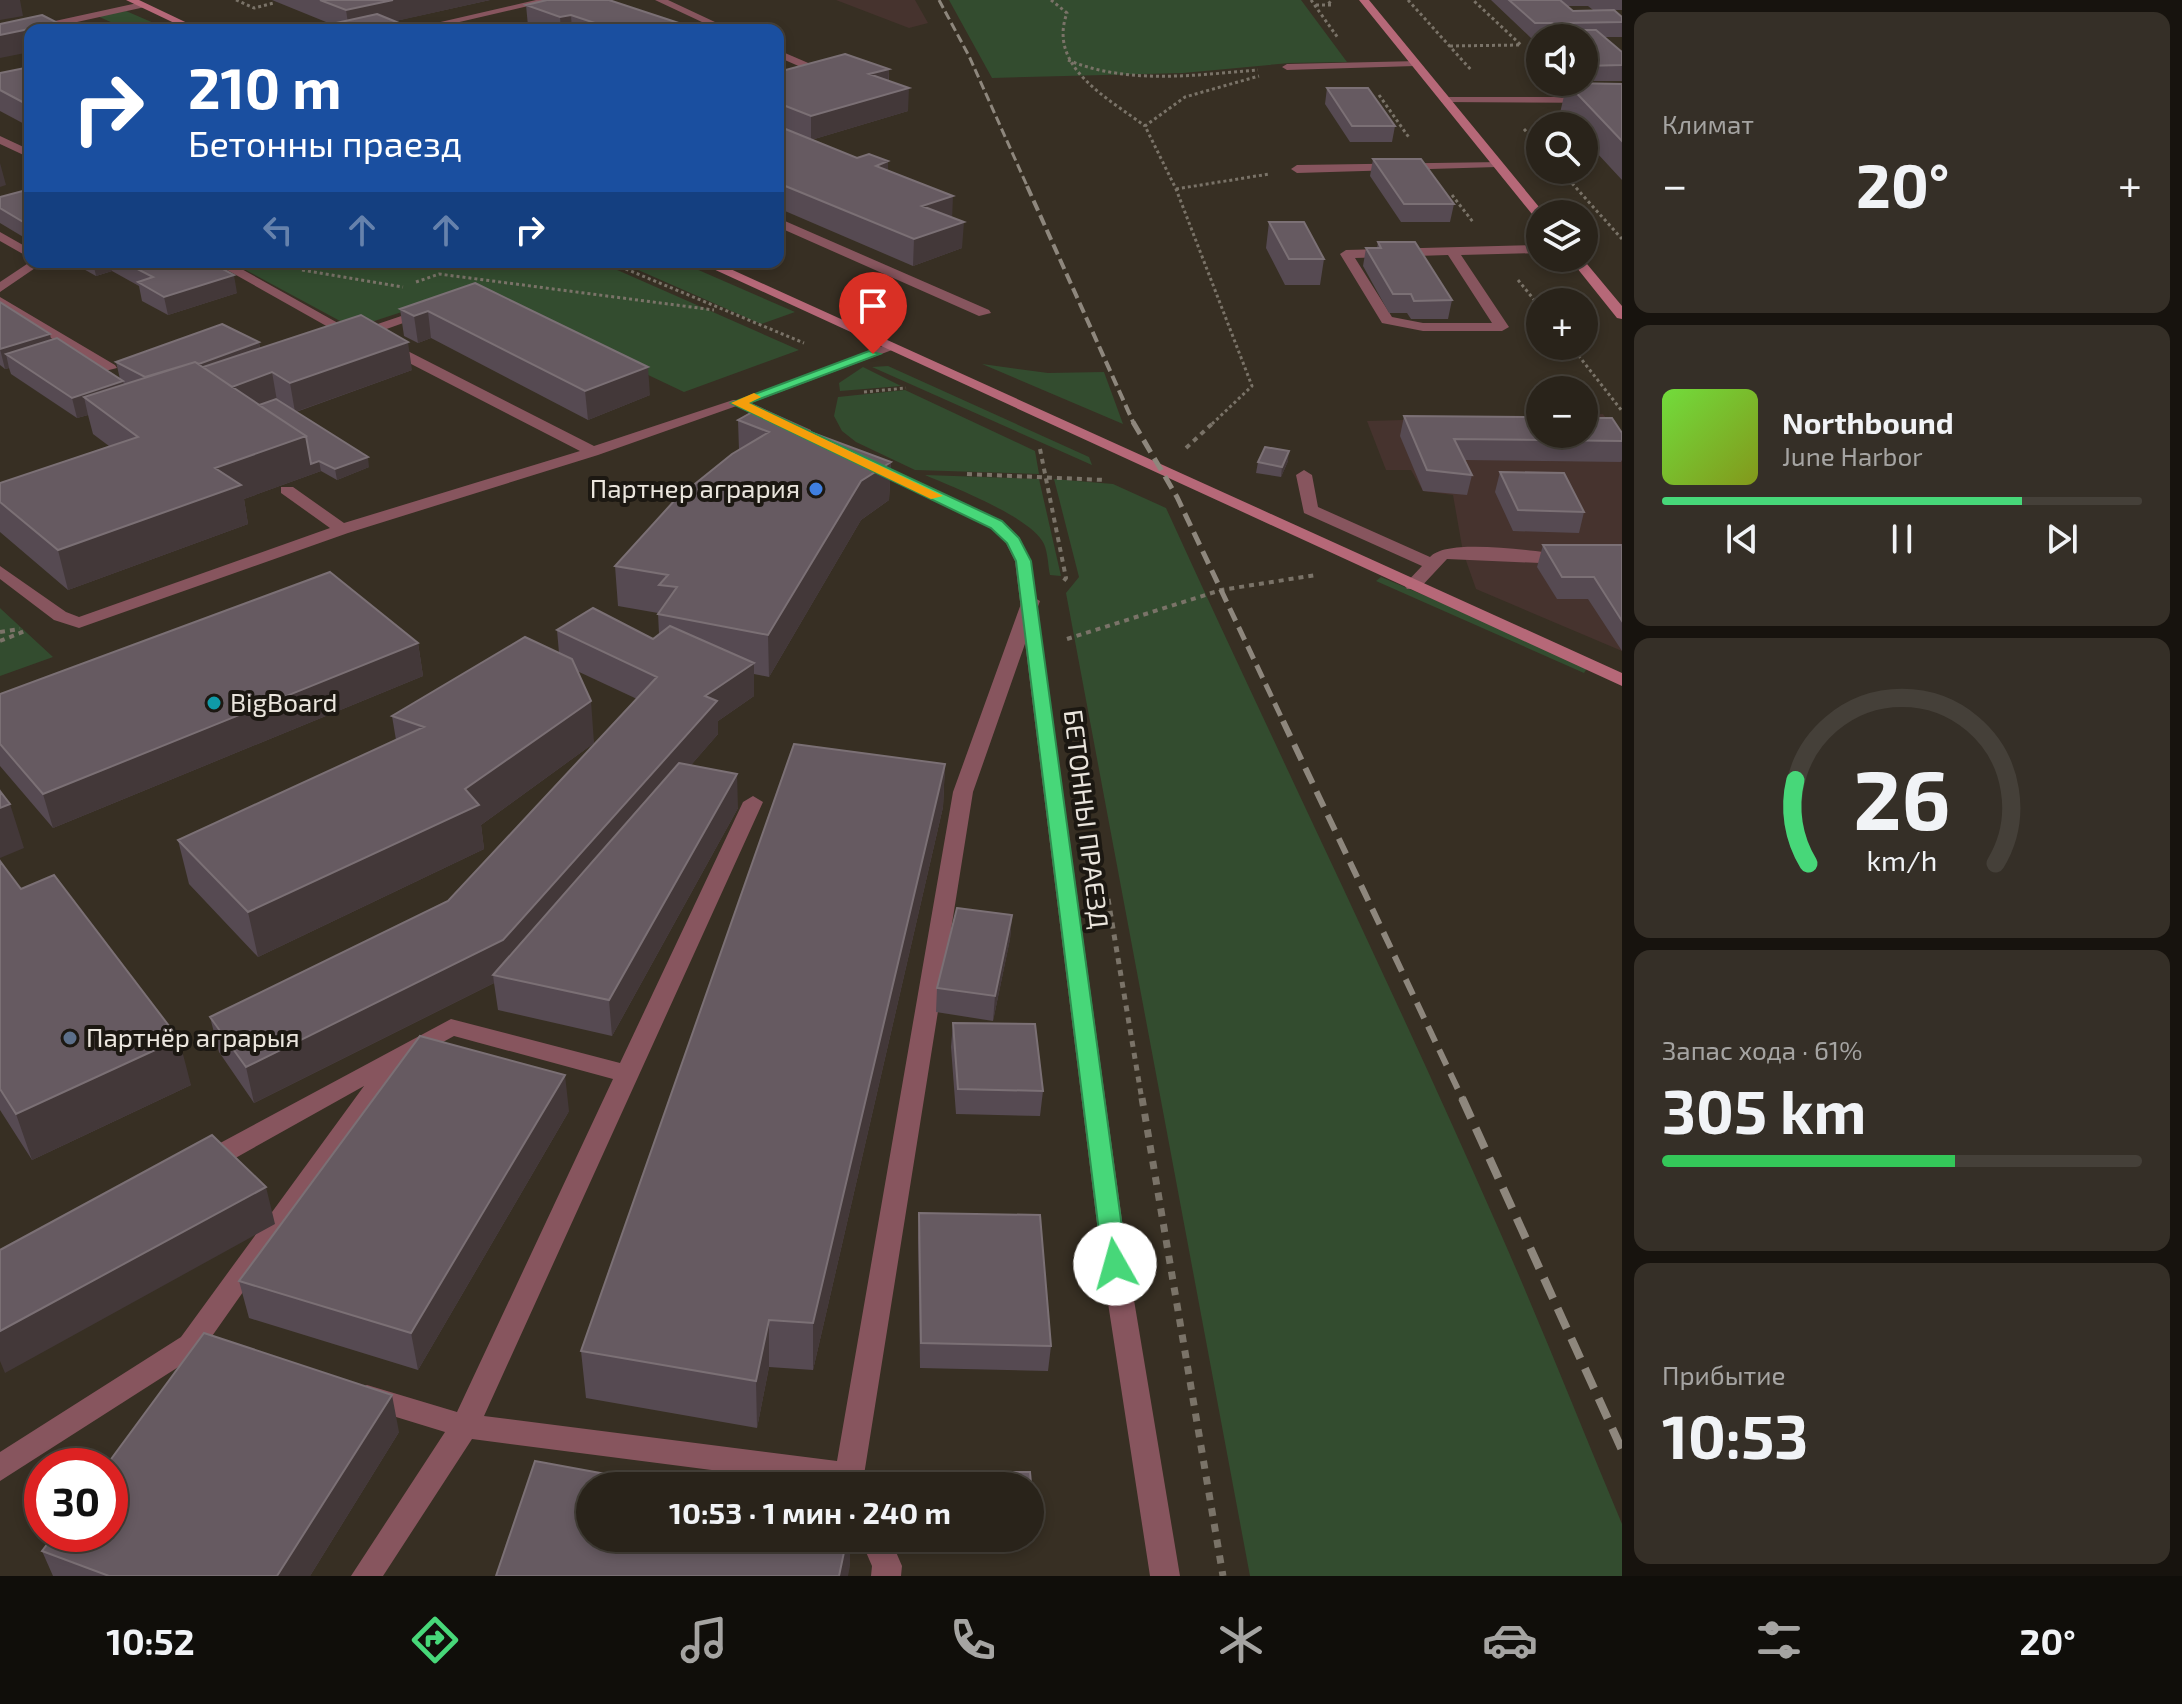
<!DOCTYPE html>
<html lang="ru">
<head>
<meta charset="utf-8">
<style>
  :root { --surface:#29231a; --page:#352f27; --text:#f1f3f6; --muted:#a5a4a2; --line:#454039; --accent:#47d779 }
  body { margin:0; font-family:"Exo 2",sans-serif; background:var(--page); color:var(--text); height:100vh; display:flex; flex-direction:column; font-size:30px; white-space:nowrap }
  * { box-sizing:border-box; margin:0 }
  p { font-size:26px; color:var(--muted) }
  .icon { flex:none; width:44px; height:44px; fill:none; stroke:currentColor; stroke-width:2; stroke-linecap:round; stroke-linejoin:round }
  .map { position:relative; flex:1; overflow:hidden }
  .panel { display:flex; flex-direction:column; gap:12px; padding:12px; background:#17130e; width:560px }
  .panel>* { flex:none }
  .top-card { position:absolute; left:24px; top:24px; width:760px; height:244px; border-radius:16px; box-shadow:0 4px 12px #0003,0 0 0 2px var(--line); background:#1a4fa0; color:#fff; overflow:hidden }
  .tools { position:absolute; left:1526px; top:24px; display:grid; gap:16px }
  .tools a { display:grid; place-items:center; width:72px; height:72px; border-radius:50%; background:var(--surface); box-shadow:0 4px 12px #0003,0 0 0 2px var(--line); font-size:40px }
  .speed { position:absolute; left:24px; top:1448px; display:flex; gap:16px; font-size:40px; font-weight:700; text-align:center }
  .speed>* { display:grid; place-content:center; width:104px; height:104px; border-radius:50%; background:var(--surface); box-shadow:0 4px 12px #0003,0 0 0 2px var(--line); line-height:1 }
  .speed .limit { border:12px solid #d22; background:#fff; color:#111 }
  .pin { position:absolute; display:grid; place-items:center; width:68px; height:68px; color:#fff; margin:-82px -34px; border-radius:50% 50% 50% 0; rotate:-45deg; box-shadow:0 0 8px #0007 }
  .pin .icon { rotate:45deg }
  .me { position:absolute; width:88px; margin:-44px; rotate:353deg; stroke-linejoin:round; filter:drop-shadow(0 0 6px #0008) }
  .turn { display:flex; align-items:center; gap:28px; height:168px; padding:0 32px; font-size:36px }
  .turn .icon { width:104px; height:104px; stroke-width:2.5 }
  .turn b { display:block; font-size:56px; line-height:68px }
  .lanes { display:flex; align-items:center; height:76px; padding:0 32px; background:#0003; justify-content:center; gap:40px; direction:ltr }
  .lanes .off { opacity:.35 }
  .big { font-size:60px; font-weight:700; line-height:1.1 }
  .panel .widget { flex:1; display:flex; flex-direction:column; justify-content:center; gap:12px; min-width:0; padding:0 28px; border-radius:16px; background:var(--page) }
  .panel .dial { align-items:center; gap:0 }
  .dial svg { height:208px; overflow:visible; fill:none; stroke:var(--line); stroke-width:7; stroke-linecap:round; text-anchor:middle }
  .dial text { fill:var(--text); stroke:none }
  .song { display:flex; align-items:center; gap:24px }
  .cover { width:96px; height:96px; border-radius:12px; background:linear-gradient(135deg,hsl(100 70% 55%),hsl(70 70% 35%)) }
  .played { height:8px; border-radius:4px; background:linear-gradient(90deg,var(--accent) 75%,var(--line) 75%) }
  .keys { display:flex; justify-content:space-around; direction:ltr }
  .heat { display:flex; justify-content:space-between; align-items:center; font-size:44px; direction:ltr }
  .charge { height:12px; border-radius:6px; background:linear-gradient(90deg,#34c759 61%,var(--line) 0) }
  .trip { position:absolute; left:576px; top:1472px; width:468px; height:80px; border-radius:40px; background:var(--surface); box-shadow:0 4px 12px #0003,0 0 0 2px var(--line); font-weight:700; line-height:80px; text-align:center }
  .tab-bar { display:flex; height:128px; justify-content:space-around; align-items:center; background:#100e0a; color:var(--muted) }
  .tab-bar .icon { width:56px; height:56px }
  .tab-bar .active { color:var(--accent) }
  .tab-bar b { font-size:36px; color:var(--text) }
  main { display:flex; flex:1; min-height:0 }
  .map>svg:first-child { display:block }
  .commercial { fill:#46332e }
  .green { fill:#334c2f }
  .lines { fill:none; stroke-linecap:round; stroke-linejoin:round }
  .path-far3 { stroke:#7a7368; stroke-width:3; stroke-dasharray:3 3; stroke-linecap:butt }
  .path-far2 { stroke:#7a7368; stroke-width:4; stroke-dasharray:5 5; stroke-linecap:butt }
  .path-far1 { stroke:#7a7368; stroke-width:5; stroke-dasharray:6 6; stroke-linecap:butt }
  .path { stroke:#7a7368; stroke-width:7; stroke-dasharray:8 8; stroke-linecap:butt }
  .lane { fill:#87555e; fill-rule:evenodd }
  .street { fill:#87555e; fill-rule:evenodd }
  .secondary { fill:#b66878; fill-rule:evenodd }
  .rail-far4 { stroke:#8e877d; stroke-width:3; stroke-dasharray:9 4; stroke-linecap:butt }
  .rail-far3 { stroke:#8e877d; stroke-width:4; stroke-dasharray:11 5; stroke-linecap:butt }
  .rail-far2 { stroke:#8e877d; stroke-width:5; stroke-dasharray:14 7; stroke-linecap:butt }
  .rail-far1 { stroke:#8e877d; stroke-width:6; stroke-dasharray:17 9; stroke-linecap:butt }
  .rail { stroke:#8e877d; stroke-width:8; stroke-dasharray:22 11; stroke-linecap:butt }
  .wall { fill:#564a52 }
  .shaded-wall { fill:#433839 }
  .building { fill:#665a61; stroke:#7b7075; stroke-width:2 }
  .route { fill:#47d779; stroke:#2e8c4f; stroke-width:2 }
  .slow { fill:#f59e0b }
  .shop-dot { fill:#3f7fe0; stroke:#1c1812; stroke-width:3 }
  .culture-dot { fill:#0f9aa8; stroke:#1c1812; stroke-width:3 }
  .service-dot { fill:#5c6f8a; stroke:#1c1812; stroke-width:3 }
  .labels { text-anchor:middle; stroke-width:8; stroke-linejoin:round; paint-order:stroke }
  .poi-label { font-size:26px; fill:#eae5dd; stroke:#1c1812; text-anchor:start }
  .street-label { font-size:26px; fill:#eae5dd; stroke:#1c1812 }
</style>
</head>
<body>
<main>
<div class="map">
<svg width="1622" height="1576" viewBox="0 0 1622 1576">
  <rect width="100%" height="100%" fill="#372f23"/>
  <path class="commercial" d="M836 0H915L928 23 909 28Z
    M1603 414 1622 439V651L1476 589 1463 552 1453 495 1423 491 1411 470H1386L1367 421 1540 416V434H1584V415Z"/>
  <path class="green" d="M949 0H1301L1347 62 1290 63 1183 73 992 78Z
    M126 11 170 30H129L97 16Z
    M231 262H429L440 268 458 262H599L799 350 684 392 469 290 353 328Z
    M620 262H680L795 312 761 324Z
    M982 364 1048 373 1104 372 1123 424Z
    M888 366 1089 457 1092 465 872 367Z
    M863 367 901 386 840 391 839 383Z
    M905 390 1035 451 1039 474 915 470 856 442 842 431 834 416 838 397Z
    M925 475 1039 479 1061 576 1050 575C1048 566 1048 553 1044 544 1031 517 953 487 925 475Z
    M1054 479 1113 484 1166 508C1275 747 1390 982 1496 1223 1540 1322 1580 1424 1622 1524V1576H1250L1066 593 1079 577Z
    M1381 577 1589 665 1584 673 1376 581Z
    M0 608 1 609 53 657 0 676Z"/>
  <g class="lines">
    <path class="path-far3" d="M236 0 254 8 274 3
      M1051 0 1067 13C1047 67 1108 98 1145 126
      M1311 0 1338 38
      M1408 0 1472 71
      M1316 5H1332L1327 0
      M1450 46 1521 45 1473 0
      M1068 60C1127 85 1196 75 1258 70
      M1379 95 1410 139
      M1524 129 1540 147
      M1560 170 1622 239
      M1176 189 1269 174
      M1452 195 1473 222
      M609 262 804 343
      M302 270 403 287
      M1518 280 1540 307
      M416 282 439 274 714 310
      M1571 346 1622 411
      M864 392 906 388
      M1212 424 1252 386 1176 189 1145 126 1185 97 1259 76"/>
    <path class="path-far2" d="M1186 448 1214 422
      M1040 449 1066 578 1062 583
      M967 474 1105 480
      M0 632 20 629
      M1067 639 1221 590 1316 575
      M0 641 25 631"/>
    <path class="path-far1" d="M1108 899 1142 1100"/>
    <path class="path" d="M1142 1098 1223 1576"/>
    <path class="lane" d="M536 0H554L425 30H406Z
      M655 0H668L732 30H719Z
      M142 2 145 7 0 39V33Z
      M188 23 191 28 170 30 172 28Z
      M778 50 827 71 828 73 819 75 778 57Z
      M1419 61 1415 66 1287 70 1282 67 1287 64Z
      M1445 97H1622V103L1441 102V98Z
      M0 136 30 150V158L0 144Z
      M1501 162V166L1497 167 1297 173 1291 169 1297 165Z
      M778 218 989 310 991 313 979 316 778 227Z
      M0 232 30 249V258L0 241Z
      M1540 245V253L1461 255 1509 327 1502 331H1423L1382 323 1340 254 1346 250ZM1448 255 1492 323H1423L1392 317 1355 258Z
      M30 262H44L0 292V282Z
      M213 262H229L354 332 422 309 434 312 353 341Z
      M0 297 115 365 117 368 105 371 0 307Z
      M382 343H392L594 446 733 400H743L745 403 598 455 348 533 79 628 54 620 0 579V566L66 612 79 617 330 528 281 493V487H293L344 523 580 451 382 349Z
      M1304 470 1312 475 1318 507 1430 557C1448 537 1535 552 1563 554L1571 559 1563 564 1447 559 1419 589H1407L1404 585 1422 566 1304 513 1296 475Z
      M1031 596 1040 601 973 792 864 1475 859 1484 835 1486 472 1439 383 1576H351L445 1432 357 1405 353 1397 357 1389 367 1385 457 1412 613 1079 454 1036 403 1064 210 1339 228 1345 232 1353 228 1361 218 1364 194 1357 0 1481V1452L181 1337 364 1086 214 1170 205 1172 196 1170 192 1163 196 1156 451 1019 620 1063 743 802 753 796 763 802 484 1416 837 1461 953 792 1022 601Z
      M860 1538H890L902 1566 901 1576H871L872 1566Z"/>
    <path class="street" d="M888 344 900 347 751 403 811 430V436H801L731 403Z
      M867 458 1003 522 1019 537 1031 561 1128 1264 1180 1576H1150L1102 1264 1015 561 1006 543 991 528 861 466 859 463Z"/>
    <path class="secondary" d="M126 0H139L202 30H189Z
      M1359 0H1369L1544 213 1540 214V220L1536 219Z
      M1569 258H1582L1622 306V319L1617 318Z
      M698 262H715L1622 673V686Z"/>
    <path class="rail-far4" d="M939 0 969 56 1028 188"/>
    <path class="rail-far3" d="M1027 186 1134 424"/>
    <path class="rail-far2" d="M1133 422 1177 497 1284 723"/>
    <path class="rail-far1" d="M1283 721 1463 1100"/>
    <path class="rail" d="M1462 1098 1622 1450"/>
  </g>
  <path class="wall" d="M272 0H490L395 21 331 24Z
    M1491 0H1622V10H1593L1588 6H1567L1573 11 1622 17V37H1604L1622 52V81H1584V38H1531Z
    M526 5 700 30H538L528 26Z
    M30 67V127L0 111V73Z
    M889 69V81L908 111 811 140 888 170 952 218 962 248 913 266 778 208V130L782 128 778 127V72Z
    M1567 83 1622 84V180L1584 139V126H1572L1560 113Z
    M1327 88 1395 126 1392 142H1350L1325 104Z
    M1373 159 1454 204 1450 222H1401L1370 176Z
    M30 189V241L0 223V197Z
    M1269 222 1324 259 1320 285H1285L1266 248Z
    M1378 242 1452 300 1448 319H1411L1407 313H1389L1363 266 1366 248H1377Z
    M71 262H210L237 293 168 315 142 301 139 286 112 271 96 276Z
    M475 283 650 395 588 420 431 338 418 343 404 336 400 309Z
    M0 302 51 340 120 379 116 362 259 342 260 348 412 370 296 412 369 467 337 480 321 471 244 499 248 524 68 590 0 532V483L109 446 93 434 88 415 77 418 11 374 9 368 5 369 0 365Z
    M1404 416 1622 433V460L1621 462 1465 460 1472 475 1467 495 1423 491 1400 436Z
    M738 420 891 462 889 500 861 520 769 677 754 674V696L718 721V734L691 765 738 808 612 1036 498 1010 494 983 254 1103 219 1052 210 1017 448 901 637 699 577 671 594 743 481 825 484 849 258 957 189 884 178 840 396 740 392 716 559 653 557 630 653 639 659 634 658 613 618 606 615 566 739 450Z
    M1288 461 1281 477 1256 473 1258 462Z
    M1500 472 1584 512 1579 533 1513 531 1495 492Z
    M1543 545H1622V651L1588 599H1557L1537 567Z
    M418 643 423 676 53 828 0 766V694Z
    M945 764 943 807 813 1370 769 1367 757 1428 586 1398 581 1351Z
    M0 861 21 889 191 1085 32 1160 0 1110Z
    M1012 915 1010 939 993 1021 936 1012 937 988Z
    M953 1023 1043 1091 1040 1116 956 1114 951 1047Z
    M569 1111 418 1370 249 1318 239 1281Z
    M919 1213 1051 1346 1048 1371 920 1368 918 1238Z
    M399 1432 310 1576H53L42 1551Z
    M964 1472H1030L1035 1529 1033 1541H966V1538H1030V1486H963Z"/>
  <path class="shaded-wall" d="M0 0H20L23 16 0 20Z
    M393 0H490L356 30H349L346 10Z
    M571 15 572 30H561L560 17Z
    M58 23 60 30H30V52L0 58V35Z
    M889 69 888 92 869 74Z
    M909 88 908 111 811 140V116Z
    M888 161V186L876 166Z
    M0 163 6 185 0 187Z
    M953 196 952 221 922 206Z
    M964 222 962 248 913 266 914 239Z
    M93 262H110L112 271 96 276Z
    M234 275 237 293 168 315 164 297Z
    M428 311 431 338 418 343 414 316Z
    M50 334 54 353 6 354 9 368 5 369 0 349Z
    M259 342 262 361 153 381Z
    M408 342 412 370 295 412 290 383Z
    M648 367 650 395 588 420 585 391Z
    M272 372 277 401 240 415 226 389Z
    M123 381 128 401 84 397 88 415 77 418 72 398Z
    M306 436 319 461 321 471 244 499 248 524 68 590 58 550 215 468Z
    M1289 451 1288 461 1281 477 1282 467Z
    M368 457 369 467 337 480 335 469Z
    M891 462 889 500 861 520 769 677 768 635 861 481Z
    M418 643 423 676 53 828 43 794Z
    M754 663V696L718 721V734L508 976 493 975 494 983 254 1103 246 1067 705 696Z
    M591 701 594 743 481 825 484 849 258 957 248 912 465 789Z
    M945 764 943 807 813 1370V1323Z
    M737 774 738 808 612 1036 609 1000Z
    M10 804 24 848 0 858V808Z
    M1012 915 1010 939 993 1021 995 996Z
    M179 1039 191 1085 32 1160 16 1114Z
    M565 1075 569 1111 418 1370 411 1333Z
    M266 1187 275 1224 5 1373 0 1361V1331Z
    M769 1320V1367L757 1428 756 1381Z
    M392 1395 399 1432 310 1576H277Z
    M847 1538H850V1566L848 1576H839Z"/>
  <path class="building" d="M320 0H393L346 10Z
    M547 0H609L700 30H610L613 29 571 15 560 17 526 5Z
    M1509 0H1560L1573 11 1614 10 1622 17V22L1565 23 1573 30H1596L1622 52V65L1584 66V38H1552L1543 30H1559L1552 23H1535Z
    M377 14 416 30H304Z
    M42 15 58 23 0 35V24Z
    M845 54 889 69 869 74 909 88 811 116 778 103V72Z
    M30 67V106L0 90V73Z
    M1567 83 1622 84V141Z
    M1327 88H1368L1395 126H1352Z
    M783 128 857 158 869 154 888 161 876 166 953 196 922 206 964 222 914 239 778 183V130Z
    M1373 159H1421L1454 204H1404Z
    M30 189V226L0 208V197Z
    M1269 222H1304L1324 259H1289Z
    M1378 242H1415L1452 300 1414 301 1411 294H1393L1366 248H1381Z
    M124 262H210L234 275 164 297 138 282 153 277Z
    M475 283 648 367 585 391 428 311 414 316 400 309Z
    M0 302 50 334 0 349Z
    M361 315 408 342 290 383 272 372 232 387 203 367Z
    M222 324 259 342 199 364 195 362 145 377 116 362Z
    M57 338 123 381 72 398 6 354Z
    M195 362 306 436 215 468 241 485 58 550 0 502V483L138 437 84 397Z
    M276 399 368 457 335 469 319 461 311 464 306 436 259 405Z
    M754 411 891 462 861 481 768 635 658 614 677 587 659 585 668 575 615 566 675 500 732 454 769 432 738 420Z
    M1404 416 1540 417V434H1584V418H1612L1622 433V441L1454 439 1472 475 1427 470Z
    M1265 447 1289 451 1282 467 1258 462Z
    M1500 472 1564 473 1584 512 1518 510Z
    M1543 545H1622V621L1594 577H1562Z
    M330 572 418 643 43 794 0 744V694Z
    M593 608 653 639 670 626 754 663 705 696 717 701 503 940 246 1067 210 1017 448 901 657 677 557 630Z
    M525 637 572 659 591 701 465 789 479 805 248 912 178 840 424 727 392 716Z
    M794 744 945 764 813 1323 769 1320 756 1381 581 1351Z
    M679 763 737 774 609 1000 493 975Z
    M0 791 10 804 0 808Z
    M0 861 21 889 54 875 179 1039 16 1114 0 1089Z
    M957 908 1012 915 995 996 937 988Z
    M953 1023 1035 1024 1043 1091 958 1089Z
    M420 1036 565 1075 411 1333 239 1281Z
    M212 1135 266 1187 0 1331V1250Z
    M919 1213 1040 1215 1051 1346 921 1343Z
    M204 1333 392 1395 277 1576H109L42 1551 55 1534H110V1466H106Z
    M535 1461 671 1486H590V1538H847L839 1576H496Z
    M964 1472H1030L1035 1529H1030V1486H965Z"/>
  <path class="route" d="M869 351 880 354 749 403 1002 521 1019 538 1031 561 1127 1264 1124 1271H1107L1103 1264 1016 561 1007 543 991 528 731 403Z"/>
  <path class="slow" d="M754 393 761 397 749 403 943 496 931 499 731 403Z"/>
  <circle class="shop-dot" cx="816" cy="489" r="8"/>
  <circle class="culture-dot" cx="214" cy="703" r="8"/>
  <circle class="service-dot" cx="70" cy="1038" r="8"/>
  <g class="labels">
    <g class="poi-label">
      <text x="800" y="498" text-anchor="end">Партнер агрария</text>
      <text x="230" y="712">BigBoard</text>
      <text x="86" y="1047">Партнёр аграрыя</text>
    </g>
    <g class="street-label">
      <text transform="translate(1086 819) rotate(83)" y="9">БЕТОННЫ ПРАЕЗД</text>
    </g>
  </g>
</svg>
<div class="tools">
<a><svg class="icon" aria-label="sound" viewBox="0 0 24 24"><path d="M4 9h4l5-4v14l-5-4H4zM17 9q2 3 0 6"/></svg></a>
<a><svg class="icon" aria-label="search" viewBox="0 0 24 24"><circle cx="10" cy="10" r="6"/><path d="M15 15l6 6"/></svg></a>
<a><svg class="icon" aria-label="layers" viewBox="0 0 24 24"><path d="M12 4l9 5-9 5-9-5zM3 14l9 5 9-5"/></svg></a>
<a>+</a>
<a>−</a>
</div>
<div class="speed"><div class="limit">30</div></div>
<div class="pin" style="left:873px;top:354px;background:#d93025"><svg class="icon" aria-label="arrive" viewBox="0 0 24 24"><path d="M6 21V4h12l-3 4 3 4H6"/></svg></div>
<svg class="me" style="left:1115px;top:1264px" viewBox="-20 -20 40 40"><circle r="19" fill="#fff"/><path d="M0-13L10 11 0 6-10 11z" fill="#47d779"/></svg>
<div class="trip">10:53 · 1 мин · 240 m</div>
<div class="top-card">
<div class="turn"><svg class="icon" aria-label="right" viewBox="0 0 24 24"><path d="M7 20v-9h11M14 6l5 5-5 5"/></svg><div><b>210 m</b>Бетонны праезд</div></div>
<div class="lanes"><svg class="icon off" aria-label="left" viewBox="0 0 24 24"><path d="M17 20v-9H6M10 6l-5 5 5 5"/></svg><svg class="icon off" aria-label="ahead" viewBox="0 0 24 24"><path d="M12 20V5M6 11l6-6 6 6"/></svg><svg class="icon off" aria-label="ahead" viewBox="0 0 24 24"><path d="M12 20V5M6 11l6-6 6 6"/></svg><svg class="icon" aria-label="right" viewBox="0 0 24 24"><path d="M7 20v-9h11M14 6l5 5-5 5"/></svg></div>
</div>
</div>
<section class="panel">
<div class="widget"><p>Климат</p>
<div class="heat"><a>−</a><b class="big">20°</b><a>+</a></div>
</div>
<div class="widget">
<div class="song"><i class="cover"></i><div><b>Northbound</b><p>June Harbor</p></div></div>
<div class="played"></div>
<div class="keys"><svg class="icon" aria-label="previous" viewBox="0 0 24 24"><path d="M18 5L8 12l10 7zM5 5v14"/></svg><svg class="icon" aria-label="pause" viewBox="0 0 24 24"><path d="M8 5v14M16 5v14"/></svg><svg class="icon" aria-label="next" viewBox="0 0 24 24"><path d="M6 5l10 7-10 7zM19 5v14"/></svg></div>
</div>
<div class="widget dial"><svg viewBox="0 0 100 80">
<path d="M14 69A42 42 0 1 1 86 69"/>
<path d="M14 69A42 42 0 0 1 9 37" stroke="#47d779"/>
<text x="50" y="56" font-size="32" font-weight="700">26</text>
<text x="50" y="72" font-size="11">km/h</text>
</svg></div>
<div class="widget"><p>Запас хода · 61%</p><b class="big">305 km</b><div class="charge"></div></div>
<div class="widget"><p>Прибытие</p><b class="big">10:53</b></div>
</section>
</main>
<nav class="tab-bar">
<b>10:52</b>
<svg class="icon active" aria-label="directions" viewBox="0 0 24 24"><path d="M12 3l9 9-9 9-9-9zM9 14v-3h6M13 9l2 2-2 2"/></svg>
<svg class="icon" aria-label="music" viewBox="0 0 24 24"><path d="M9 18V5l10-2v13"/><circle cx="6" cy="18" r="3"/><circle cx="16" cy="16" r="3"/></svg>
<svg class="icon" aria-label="phone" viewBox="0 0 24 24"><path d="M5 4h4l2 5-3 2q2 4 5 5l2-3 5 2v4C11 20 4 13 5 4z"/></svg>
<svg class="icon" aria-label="climate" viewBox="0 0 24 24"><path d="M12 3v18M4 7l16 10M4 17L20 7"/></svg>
<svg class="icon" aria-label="car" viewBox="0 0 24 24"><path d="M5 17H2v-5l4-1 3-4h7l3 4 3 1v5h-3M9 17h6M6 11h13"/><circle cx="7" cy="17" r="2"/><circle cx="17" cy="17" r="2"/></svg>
<svg class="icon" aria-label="filters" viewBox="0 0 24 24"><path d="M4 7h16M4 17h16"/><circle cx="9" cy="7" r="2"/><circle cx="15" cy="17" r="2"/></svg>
<b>20°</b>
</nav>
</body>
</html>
